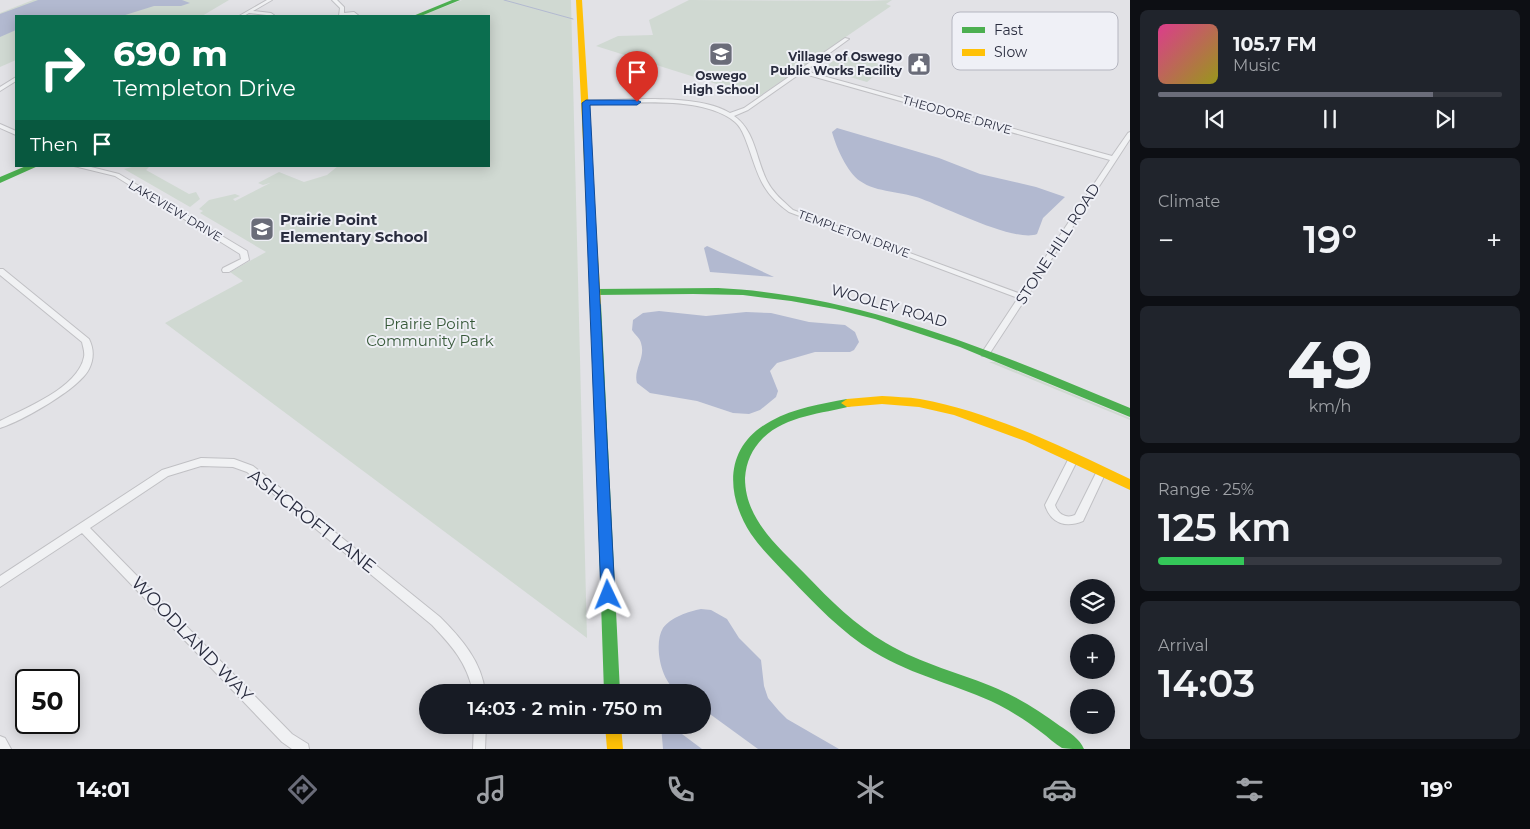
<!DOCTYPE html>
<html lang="en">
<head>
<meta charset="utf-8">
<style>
  :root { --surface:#171b24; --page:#20242c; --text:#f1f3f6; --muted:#9ea1a6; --line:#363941; --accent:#6a6c79 }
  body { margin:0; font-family:Montserrat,sans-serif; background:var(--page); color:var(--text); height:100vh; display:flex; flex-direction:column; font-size:19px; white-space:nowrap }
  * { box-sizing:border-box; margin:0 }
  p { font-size:16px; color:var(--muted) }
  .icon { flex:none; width:28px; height:28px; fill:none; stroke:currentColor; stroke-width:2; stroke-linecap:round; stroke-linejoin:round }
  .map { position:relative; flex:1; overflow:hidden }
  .sheet { display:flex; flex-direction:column; gap:10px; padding:10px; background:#0d0f14; width:400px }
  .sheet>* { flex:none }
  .top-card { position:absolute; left:15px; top:15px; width:475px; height:152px; border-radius:0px; box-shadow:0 2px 12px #0003; background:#0b6e4f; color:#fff; overflow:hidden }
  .buttons { position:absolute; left:1070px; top:579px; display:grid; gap:10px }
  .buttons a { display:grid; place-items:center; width:45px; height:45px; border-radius:50%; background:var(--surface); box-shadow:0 2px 12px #0003; font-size:25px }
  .speed { position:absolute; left:15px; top:669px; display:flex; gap:10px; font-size:25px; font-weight:700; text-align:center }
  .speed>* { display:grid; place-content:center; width:65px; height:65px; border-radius:50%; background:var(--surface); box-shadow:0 2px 12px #0003; line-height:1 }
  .speed .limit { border:2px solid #111; border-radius:8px; background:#fff; color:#111 }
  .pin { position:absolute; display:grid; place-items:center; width:42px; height:42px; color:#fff; margin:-51px -21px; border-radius:50% 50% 50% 0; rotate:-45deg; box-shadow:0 0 5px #0007 }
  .pin .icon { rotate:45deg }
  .me { position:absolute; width:55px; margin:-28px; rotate:358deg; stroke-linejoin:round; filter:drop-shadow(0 0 4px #0008) }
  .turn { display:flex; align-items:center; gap:18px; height:105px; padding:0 15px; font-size:22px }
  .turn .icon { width:65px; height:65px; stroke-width:2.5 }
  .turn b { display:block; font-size:35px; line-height:42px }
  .then { display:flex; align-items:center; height:48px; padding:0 15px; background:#0003; gap:10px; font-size:19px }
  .big { font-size:38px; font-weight:600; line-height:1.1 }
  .sheet .widget { flex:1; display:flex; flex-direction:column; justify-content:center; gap:8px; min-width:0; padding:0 18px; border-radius:8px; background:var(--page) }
  .sheet .dial { align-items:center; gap:0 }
  .dial b { font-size:65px; line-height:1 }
  .song { display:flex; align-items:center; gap:15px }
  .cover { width:60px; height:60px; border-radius:8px; background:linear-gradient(135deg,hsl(330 70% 55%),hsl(60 70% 35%)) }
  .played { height:5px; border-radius:2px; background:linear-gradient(90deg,var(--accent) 80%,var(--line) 80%) }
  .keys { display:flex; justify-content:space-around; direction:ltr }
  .heat { display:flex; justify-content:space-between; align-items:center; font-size:28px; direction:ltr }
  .charge { height:8px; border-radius:4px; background:linear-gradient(90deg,#34c759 25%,var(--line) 0) }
  .trip { position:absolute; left:419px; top:684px; width:292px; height:50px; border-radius:25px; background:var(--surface); box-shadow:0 2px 12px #0003; font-weight:600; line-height:50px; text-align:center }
  .tabs { display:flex; height:80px; justify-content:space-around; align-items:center; background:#090b0e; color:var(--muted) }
  .tabs .icon { width:35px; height:35px }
  .tabs .on { color:var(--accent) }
  .tabs b { font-size:22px; color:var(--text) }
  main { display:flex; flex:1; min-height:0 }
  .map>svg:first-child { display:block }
  .green { fill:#d0d9d2 }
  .water { fill:#b2b9d0 }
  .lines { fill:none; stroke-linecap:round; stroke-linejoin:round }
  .stream { stroke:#b2b9d0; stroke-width:1 }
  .street-casing { stroke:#c0c0c4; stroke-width:2 }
  .street { fill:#f0f1f3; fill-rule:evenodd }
  .fast { fill:#4caf50; fill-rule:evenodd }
  .slow { fill:#ffc107; fill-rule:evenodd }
  .route { fill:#1a73e8; stroke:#114b97 }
  .labels { text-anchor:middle; stroke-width:4; stroke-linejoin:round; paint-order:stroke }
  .far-poi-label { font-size:12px; font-weight:bold; fill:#292c3e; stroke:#eff0f6; text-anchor:end }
  .far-street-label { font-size:12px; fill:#292c3e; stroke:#eff0f6 }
  .poi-label { font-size:15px; font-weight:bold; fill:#292c3e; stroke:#eff0f6; text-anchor:start }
  .street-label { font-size:15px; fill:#292c3e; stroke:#eff0f6 }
  .park-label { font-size:15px; fill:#375939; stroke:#eff0f6 }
  .near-street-label { font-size:18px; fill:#292c3e; stroke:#eff0f6 }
  .key { fill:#eff0f6; stroke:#b4b5bf; stroke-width:1 }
  .key-label { font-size:14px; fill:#292c3e }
</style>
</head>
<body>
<main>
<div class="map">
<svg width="1130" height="749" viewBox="0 0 1130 749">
  <rect width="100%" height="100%" fill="#e2e2e6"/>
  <path class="green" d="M33 0H229L202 16H16V60L0 67V13Z
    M462 0H571L587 638 165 323 243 281 230 272 266 252 200 213 203 211 199 209 209 200 235 194 240 196 233 199 235 201 270 183 263 185 258 183 279 172 304 182 327 175 338 166H489V16H421Z
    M689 0 869 1 892 0 886 4 891 6 758 97 596 46 618 36 653 35 649 20Z
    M843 54 886 66 867 82 822 69Z
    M136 166 149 167 146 170 189 194 196 192 200 199 190 207 124 169Z
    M989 362H995L1130 418V420Z"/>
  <path class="water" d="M38 0H182L190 3 181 6H154L122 16H16V30L0 37V14Z
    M837 128 939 158 980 174 1036 187 1065 197 1043 218 1037 234C1016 243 944 207 922 199 902 191 877 193 860 181 847 172 836 147 832 132Z
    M707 246 774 277 710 272 704 248Z
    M659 311 706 316 746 312 771 313 809 322 845 325 855 332 859 342 854 350 850 352H815L777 363 770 371 778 391 776 397 760 410 749 414 733 413 697 401 650 393 637 383C633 369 646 358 641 343 640 338 635 335 632 330L633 320 643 313Z
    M701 609 711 610 727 619 739 638 761 660 764 686 768 698 779 711 787 719 839 749H758L703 709 702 692C696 692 685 694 679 692 661 684 653 644 663 628 670 618 689 611 701 609Z
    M661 725H670L702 749H663Z"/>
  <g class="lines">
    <path class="stream" d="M504 0 573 19"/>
    <g class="street-casing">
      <path id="street" d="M267 0H272L253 11 271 13 275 16 249 13 244 16H239Z
        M332 0H337L344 7V13L354 12 359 16H355L353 15 339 16 340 8Z
        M845 38 849 39 805 71 1112 156 1128 133 1130 132V139L1117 159 988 356H982L981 354 1018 298 789 212C758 190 758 171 745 138 743 133 740 126 735 122 703 95 627 103 586 105L583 103 586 101C624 100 697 93 730 113L744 108ZM801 73 1110 160 1021 294 793 210C783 201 773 193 767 181 756 159 755 130 734 116L748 110Z
        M16 77V81L0 91V87Z
        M0 124 16 131V135L0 128Z
        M74 166H87L119 174 247 251 249 260 229 272H223L222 270 223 268 241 259 240 254 115 176Z
        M0 269H3L89 339C94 349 94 359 89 369 79 389 22 421 0 428V421C25 408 78 388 84 357 85 352 83 347 82 342L0 275Z
        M1073 455 1076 456 1078 459 1055 505C1058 514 1066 519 1075 515L1098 469H1104L1106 472 1083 521C1066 528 1051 524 1045 505L1070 456Z
        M201 458 234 459 253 466 440 617C461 638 482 662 485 692H473C467 663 452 646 432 625L247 472 233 467 201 466 168 476 90 528 292 734 308 744 309 749H292L282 742 82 533 0 587V576L162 470Z
        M474 725H486L485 749H473Z
        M0 736 5 738 11 749H0Z"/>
    </g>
    <use href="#street" class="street"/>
    <path class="fast" d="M452 0H460L421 16H413Z
      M26 166H38L0 183V177Z
      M718 288C864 295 997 353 1130 408V417L960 347 875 319 835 309 791 301 743 295 693 294 595 295 590 292 595 289Z
      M596 301 601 304 620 692H604L591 304Z
      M847 399 853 403 851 406C822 414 787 415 763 438 752 449 746 462 745 478 745 520 779 547 806 575 830 600 855 625 886 643 921 664 961 673 998 689 1021 699 1041 712 1060 726 1069 732 1080 739 1084 749 1078 749 1067 749 1062 748 1055 744 1048 737 1041 732 1028 722 1014 713 999 705 959 685 913 676 874 652 841 632 815 604 789 577 776 563 762 550 751 534 725 494 724 446 771 421 794 408 821 404 847 399Z"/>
    <path class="slow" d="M576 0H582L601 304 596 307 591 304Z
      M882 396C895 397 908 397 920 399 995 413 1062 447 1130 479V490L1025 441 954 415 919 407 882 404 847 407 841 403 847 399Z
      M605 725H621L623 749H607Z"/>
  </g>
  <path class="route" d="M586 100H637L641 102 637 105H590L615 595 613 600 608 602 603 600 601 595 582 103Z"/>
  <defs>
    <g id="school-square" transform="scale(1.25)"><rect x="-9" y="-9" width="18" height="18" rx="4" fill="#6a6c79" stroke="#eff0f6"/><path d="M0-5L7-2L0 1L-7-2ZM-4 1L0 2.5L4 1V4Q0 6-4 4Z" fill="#fff"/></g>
    <g id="civic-square" transform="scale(1.25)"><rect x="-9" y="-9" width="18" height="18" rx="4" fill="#6a6c79" stroke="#eff0f6"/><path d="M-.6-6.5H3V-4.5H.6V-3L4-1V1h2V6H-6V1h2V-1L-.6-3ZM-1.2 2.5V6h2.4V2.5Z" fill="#fff"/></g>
  </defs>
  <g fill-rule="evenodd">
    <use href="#school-square" x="721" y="54"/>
    <use href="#civic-square" x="919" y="64"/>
    <use href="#school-square" x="262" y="229"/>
  </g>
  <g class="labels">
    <g class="far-poi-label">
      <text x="902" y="61">Village of Oswego<tspan x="902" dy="14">Public Works Facility</tspan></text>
      <text x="721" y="80" text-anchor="middle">Oswego<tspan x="721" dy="14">High School</tspan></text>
    </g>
    <g class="far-street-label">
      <text transform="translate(957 115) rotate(16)" y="4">THEODORE DRIVE</text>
      <text transform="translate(175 211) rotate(31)" y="4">LAKEVIEW DRIVE</text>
      <text transform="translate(854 234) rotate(20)" y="4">TEMPLETON DRIVE</text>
    </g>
    <g class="poi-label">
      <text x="280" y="225">Prairie Point<tspan x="280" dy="17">Elementary School</tspan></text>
    </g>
    <g class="street-label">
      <text transform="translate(1058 244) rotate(-57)" y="5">STONE HILL ROAD</text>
      <text transform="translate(889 306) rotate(16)" y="5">WOOLEY ROAD</text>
    </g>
    <g class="park-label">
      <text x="430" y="329">Prairie Point<tspan x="430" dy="17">Community Park</tspan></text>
    </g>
    <g class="near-street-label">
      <text transform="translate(312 521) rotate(38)" y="6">ASHCROFT LANE</text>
      <text transform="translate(192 639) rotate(46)" y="6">WOODLAND WAY</text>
    </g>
  </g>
  <rect x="952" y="12" width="166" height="58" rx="8" class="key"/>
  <rect x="962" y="27" width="23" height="6" fill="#4caf50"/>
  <rect x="962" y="49" width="23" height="7" fill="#ffc107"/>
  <g class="key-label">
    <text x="994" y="35">Fast</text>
    <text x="994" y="57">Slow</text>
  </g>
</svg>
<div class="buttons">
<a><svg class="icon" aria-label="layers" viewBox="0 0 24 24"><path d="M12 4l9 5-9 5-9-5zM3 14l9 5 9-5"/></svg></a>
<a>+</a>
<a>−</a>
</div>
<div class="speed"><div class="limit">50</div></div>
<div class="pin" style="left:637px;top:102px;background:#d93025"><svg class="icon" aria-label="arrive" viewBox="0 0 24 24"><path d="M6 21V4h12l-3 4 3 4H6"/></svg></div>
<svg class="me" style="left:608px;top:595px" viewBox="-20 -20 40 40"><path d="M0-17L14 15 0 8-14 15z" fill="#1a73e8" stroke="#fff" stroke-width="4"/></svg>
<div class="trip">14:03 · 2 min · 750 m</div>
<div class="top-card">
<div class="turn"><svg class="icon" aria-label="right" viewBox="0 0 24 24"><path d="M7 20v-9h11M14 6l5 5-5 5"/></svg><div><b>690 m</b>Templeton Drive</div></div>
<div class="then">Then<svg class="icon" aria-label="arrive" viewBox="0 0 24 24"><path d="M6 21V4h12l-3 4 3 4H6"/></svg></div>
</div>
</div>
<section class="sheet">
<div class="widget">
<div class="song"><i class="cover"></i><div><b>105.7 FM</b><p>Music</p></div></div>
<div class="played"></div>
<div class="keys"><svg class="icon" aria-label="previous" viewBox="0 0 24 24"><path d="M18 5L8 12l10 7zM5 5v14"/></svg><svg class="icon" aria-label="pause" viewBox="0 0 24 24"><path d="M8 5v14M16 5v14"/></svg><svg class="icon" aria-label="next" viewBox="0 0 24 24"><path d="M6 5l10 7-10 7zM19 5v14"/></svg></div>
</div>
<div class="widget"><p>Climate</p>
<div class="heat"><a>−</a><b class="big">19°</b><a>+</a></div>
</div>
<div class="widget dial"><b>49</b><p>km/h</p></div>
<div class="widget"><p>Range · 25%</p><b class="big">125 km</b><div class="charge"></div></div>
<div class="widget"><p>Arrival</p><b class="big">14:03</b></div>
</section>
</main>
<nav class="tabs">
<b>14:01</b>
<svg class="icon on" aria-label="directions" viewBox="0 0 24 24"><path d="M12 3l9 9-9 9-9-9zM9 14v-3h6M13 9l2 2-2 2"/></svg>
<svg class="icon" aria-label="music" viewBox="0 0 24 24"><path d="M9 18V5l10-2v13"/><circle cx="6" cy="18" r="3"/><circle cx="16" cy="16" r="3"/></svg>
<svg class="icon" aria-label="phone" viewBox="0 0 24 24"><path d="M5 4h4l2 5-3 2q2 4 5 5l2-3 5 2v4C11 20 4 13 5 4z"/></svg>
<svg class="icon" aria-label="climate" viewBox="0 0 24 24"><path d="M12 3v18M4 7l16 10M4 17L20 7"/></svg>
<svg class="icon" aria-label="car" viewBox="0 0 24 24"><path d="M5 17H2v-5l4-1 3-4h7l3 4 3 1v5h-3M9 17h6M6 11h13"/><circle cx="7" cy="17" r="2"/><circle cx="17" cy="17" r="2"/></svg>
<svg class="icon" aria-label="filters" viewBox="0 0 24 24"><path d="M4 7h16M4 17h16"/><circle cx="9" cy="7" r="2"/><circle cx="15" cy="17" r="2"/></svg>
<b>19°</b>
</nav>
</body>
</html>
